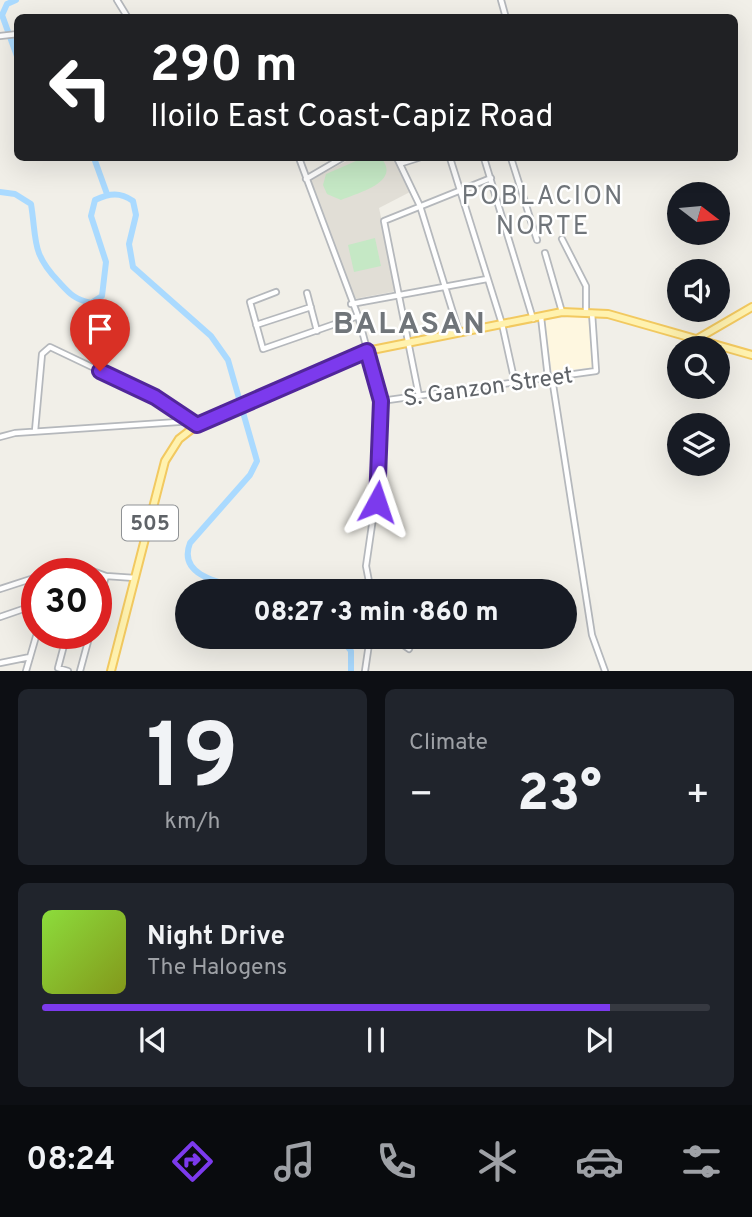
<!DOCTYPE html>
<html lang="en">
<head>
<meta charset="utf-8">
<style>
  :root { --surface:#171b24; --page:#20242c; --text:#f1f3f6; --muted:#9ea1a6; --line:#363941; --accent:#7c3aed }
  body { margin:0; font-family:Overpass,sans-serif; background:var(--page); color:var(--text); height:100vh; display:flex; flex-direction:column; font-size:26px; white-space:nowrap }
  * { box-sizing:border-box; margin:0 }
  p { font-size:23px; color:var(--muted) }
  .icon { flex:none; width:38px; height:38px; fill:none; stroke:currentColor; stroke-width:2; stroke-linecap:round; stroke-linejoin:round }
  .map { position:relative; height:671px; overflow:hidden }
  .panel { display:flex; flex-direction:column; gap:18px; padding:18px; background:#0d0f14; flex:1 }
  .panel>* { flex:none }
  .banner { position:absolute; left:14px; top:14px; width:724px; height:147px; border-radius:10px; box-shadow:0 7px 28px #0002; background:#202124; color:#fff; overflow:hidden }
  .needle { width:46px; rotate:106deg }
  .buttons { position:absolute; left:667px; top:182px; display:grid; gap:14px }
  .buttons a { display:grid; place-items:center; width:63px; height:63px; border-radius:50%; background:var(--surface); box-shadow:0 7px 28px #0002; font-size:35px }
  .speed { position:absolute; left:21px; top:558px; display:flex; gap:14px; font-size:35px; font-weight:700; text-align:center }
  .speed>* { display:grid; place-content:center; width:91px; height:91px; border-radius:50%; background:var(--surface); box-shadow:0 7px 28px #0002; line-height:1 }
  .speed .limit { border:10px solid #d22; background:#fff; color:#111 }
  .pin { position:absolute; display:grid; place-items:center; width:60px; height:60px; color:#fff; margin:-72px -30px; border-radius:50% 50% 50% 0; rotate:-45deg; box-shadow:0 0 7px #0007 }
  .pin .icon { rotate:45deg }
  .me { position:absolute; width:77px; margin:-38px; rotate:5deg; stroke-linejoin:round; filter:drop-shadow(0 0 5px #0008) }
  .turn { display:flex; align-items:center; gap:24px; height:147px; padding:0 21px; font-size:32px }
  .turn .icon { width:91px; height:91px; stroke-width:2.5 }
  .turn b { display:block; font-size:49px; line-height:60px }
  .big { font-size:52px; font-weight:800; line-height:1.1 }
  .panel .tile { flex:1; display:flex; flex-direction:column; justify-content:center; gap:10px; min-width:0; padding:0 24px; border-radius:10px; background:var(--page) }
  .panel .dial { align-items:center; gap:0 }
  .dial b { font-size:91px; line-height:1 }
  .song { display:flex; align-items:center; gap:21px }
  .cover { width:84px; height:84px; border-radius:10px; background:linear-gradient(135deg,hsl(90 70% 55%),hsl(70 70% 35%)) }
  .played { height:7px; border-radius:4px; background:linear-gradient(90deg,var(--accent) 85%,var(--line) 85%) }
  .keys { display:flex; justify-content:space-around; direction:ltr }
  .heat { display:flex; justify-content:space-between; align-items:center; font-size:38px; direction:ltr }
  .panel .tiles { flex:1; display:grid; gap:18px; grid-template-columns:1fr 1fr }
  .tile:last-child { grid-column:span 2 }
  .trip { position:absolute; left:175px; top:579px; width:402px; height:70px; border-radius:35px; background:var(--surface); box-shadow:0 7px 28px #0002; font-weight:800; line-height:70px; text-align:center }
  .tab-bar { display:flex; height:112px; justify-content:space-around; align-items:center; background:#090b0e; color:var(--muted) }
  .tab-bar .icon { width:49px; height:49px }
  .tab-bar .on { color:var(--accent) }
  .tab-bar b { font-size:32px; color:var(--text) }
  .map>svg:first-child { display:block }
  .commercial { fill:#fef7e0 }
  .education { fill:#e1ded6 }
  .green { fill:#c5e8c5 }
  .lines { fill:none; stroke-linecap:round; stroke-linejoin:round }
  .river { stroke:#aadaff; stroke-width:6 }
  .minor-casing { stroke:#b5b8bc; stroke-width:8 }
  .major-casing { stroke:#f2c960; stroke-width:10 }
  .minor { stroke:#fff; stroke-width:4.5 }
  .major { stroke:#fff2af; stroke-width:6 }
  .route-casing { stroke:#51269a; stroke-width:18 }
  .route { stroke:#7c3aed; stroke-width:12 }
  .labels { text-anchor:middle; stroke-width:5; stroke-linejoin:round; paint-order:stroke }
  .shield { fill:#fff; stroke:#8f9295; stroke-width:2 }
  .shield-label { font-size:21px; font-weight:bold; fill:#5f6368 }
  .street-label { font-size:23px; fill:#5f6368; stroke:#fff }
  .quarter-label { font-size:26px; letter-spacing:2px; fill:#70757a; stroke:#fff }
  .district-label { font-size:30px; font-weight:bold; letter-spacing:2px; fill:#70757a; stroke:#fff }
</style>
</head>
<body>
<div class="map">
<svg width="752" height="671" viewBox="0 0 752 671">
  <rect width="100%" height="100%" fill="#f1efe8"/>
  <path class="commercial" d="M588 315 594 367 552 372 544 320Z"/>
  <path class="education" d="M352 158H393L406 172 410 192 379 208 397 291 354 299 311 180Z"/>
  <path class="green" d="M363 158H381C402 182 358 193 341 200L327 194 323 185 326 174Z
    M375 238 381 266 354 272 348 245Z"/>
  <g class="lines">
    <path class="river" d="M16 0 7 4 2 15 18 59
      M94 158 107 194
      M0 192 15 194 31 204C37 241 31 253 59 282 70 294 74 299 91 303L102 296 106 262 91 216 95 200C110 193 120 192 133 201L136 215 129 244 133 267 211 336 228 360 257 461 250 475 190 543C176 579 229 584 255 592
      M340 637 351 651V671"/>
    <g class="minor-casing">
      <path id="minor" d="M117 0 128 18
        M501 0 506 18
        M0 36 18 34
        M299 158 358 316 381 401 380 470 366 566 371 592
        M397 158 420 206 459 332
        M450 158 502 324 515 383
        M484 158 533 319
        M511 158 537 240
        M402 163 418 158
        M306 179 342 158
        M562 239 586 286V312
        M545 253 562 312
        M276 292 250 302 263 349 358 316
        M307 293 317 331
        M351 304 487 279
        M541 317 548 378
        M256 325 311 307
        M552 378 592 635 605 671
        M419 396 384 221 491 178
        M381 401 596 371 592 313
        M35 431 42 354 50 347 155 397 197 425
        M0 437 15 433 193 421
        M59 574 71 563 106 576 135 578
        M0 589 37 577
        M96 611 106 576
        M0 617 29 607 37 610
        M67 634 58 668 68 671
        M392 637 409 649
        M0 663 30 657
        M26 671 37 633
        M80 671 90 634
        M365 671 370 637"/>
    </g>
    <g class="major-casing">
      <path id="major" d="M697 339 752 307
        M111 671 165 461 179 439 197 425 367 351 562 312 608 314 752 355"/>
    </g>
    <use href="#minor" class="minor"/>
    <use href="#major" class="major"/>
  </g>
  <g class="lines">
    <g class="route-casing">
      <path id="route" d="M100 371 155 397 197 425 367 351 381 401 377 502"/>
    </g>
    <use href="#route" class="route"/>
  </g>
  <g class="labels">
    <rect class="shield" x="122" y="505.5" width="56" height="35" rx="5"/>
    <g class="shield-label">
      <text x="150" y="530">505</text>
    </g>
    <g class="street-label">
      <text transform="translate(488 386) rotate(-8)" y="8">S. Ganzon Street</text>
    </g>
    <g class="quarter-label">
      <text x="543" y="204">POBLACION<tspan x="543" dy="30">NORTE</tspan></text>
    </g>
    <g class="district-label">
      <text x="410" y="333">BALASAN</text>
    </g>
  </g>
</svg>
<div class="buttons">
<a><svg class="needle" viewBox="-14 -14 28 28"><path d="M0-13l5 13h-10z" fill="#e53935"/><path d="M0 13l5-13h-10z" fill="#9ea1a6"/></svg></a>
<a><svg class="icon" aria-label="sound" viewBox="0 0 24 24"><path d="M4 9h4l5-4v14l-5-4H4zM17 9q2 3 0 6"/></svg></a>
<a><svg class="icon" aria-label="search" viewBox="0 0 24 24"><circle cx="10" cy="10" r="6"/><path d="M15 15l6 6"/></svg></a>
<a><svg class="icon" aria-label="layers" viewBox="0 0 24 24"><path d="M12 4l9 5-9 5-9-5zM3 14l9 5 9-5"/></svg></a>
</div>
<div class="speed"><div class="limit">30</div></div>
<div class="pin" style="left:100px;top:371px;background:#d93025"><svg class="icon" aria-label="arrive" viewBox="0 0 24 24"><path d="M6 21V4h12l-3 4 3 4H6"/></svg></div>
<svg class="me" style="left:377px;top:502px" viewBox="-20 -20 40 40"><path d="M0-17L14 15 0 8-14 15z" fill="#7c3aed" stroke="#fff" stroke-width="4"/></svg>
<div class="trip">08:27 · 3 min · 860 m</div>
<div class="banner">
<div class="turn"><svg class="icon" aria-label="left" viewBox="0 0 24 24"><path d="M17 20v-9H6M10 6l-5 5 5 5"/></svg><div><b>290 m</b>Iloilo East Coast-Capiz Road</div></div>
</div>
</div>
<section class="panel">
<div class="tiles">
<div class="tile dial"><b>19</b><p>km/h</p></div>
<div class="tile"><p>Climate</p>
<div class="heat"><a>−</a><b class="big">23°</b><a>+</a></div>
</div>
<div class="tile">
<div class="song"><i class="cover"></i><div><b>Night Drive</b><p>The Halogens</p></div></div>
<div class="played"></div>
<div class="keys"><svg class="icon" aria-label="previous" viewBox="0 0 24 24"><path d="M18 5L8 12l10 7zM5 5v14"/></svg><svg class="icon" aria-label="pause" viewBox="0 0 24 24"><path d="M8 5v14M16 5v14"/></svg><svg class="icon" aria-label="next" viewBox="0 0 24 24"><path d="M6 5l10 7-10 7zM19 5v14"/></svg></div>
</div>
</div>
</section>
<nav class="tab-bar">
<b>08:24</b>
<svg class="icon on" aria-label="directions" viewBox="0 0 24 24"><path d="M12 3l9 9-9 9-9-9zM9 14v-3h6M13 9l2 2-2 2"/></svg>
<svg class="icon" aria-label="music" viewBox="0 0 24 24"><path d="M9 18V5l10-2v13"/><circle cx="6" cy="18" r="3"/><circle cx="16" cy="16" r="3"/></svg>
<svg class="icon" aria-label="phone" viewBox="0 0 24 24"><path d="M5 4h4l2 5-3 2q2 4 5 5l2-3 5 2v4C11 20 4 13 5 4z"/></svg>
<svg class="icon" aria-label="climate" viewBox="0 0 24 24"><path d="M12 3v18M4 7l16 10M4 17L20 7"/></svg>
<svg class="icon" aria-label="car" viewBox="0 0 24 24"><path d="M5 17H2v-5l4-1 3-4h7l3 4 3 1v5h-3M9 17h6M6 11h13"/><circle cx="7" cy="17" r="2"/><circle cx="17" cy="17" r="2"/></svg>
<svg class="icon" aria-label="filters" viewBox="0 0 24 24"><path d="M4 7h16M4 17h16"/><circle cx="9" cy="7" r="2"/><circle cx="15" cy="17" r="2"/></svg>
</nav>
</body>
</html>
